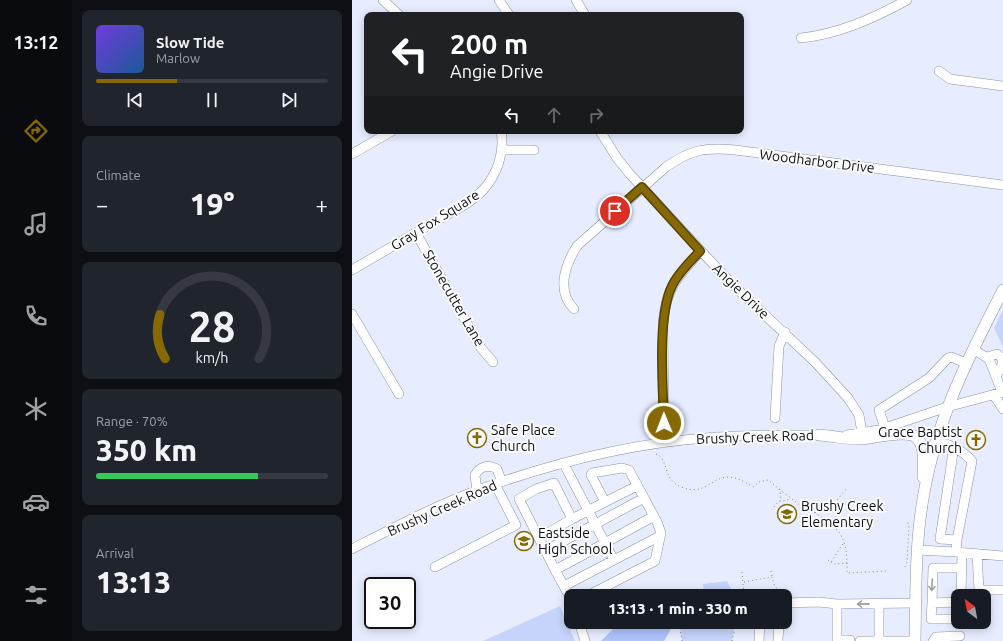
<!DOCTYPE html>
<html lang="en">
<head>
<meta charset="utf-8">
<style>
  :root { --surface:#171b24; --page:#20242c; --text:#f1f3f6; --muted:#9ea1a6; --line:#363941; --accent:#866904 }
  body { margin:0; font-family:Ubuntu,sans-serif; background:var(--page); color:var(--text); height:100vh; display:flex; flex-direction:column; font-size:15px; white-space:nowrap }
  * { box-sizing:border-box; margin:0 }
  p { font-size:13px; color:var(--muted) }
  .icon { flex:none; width:22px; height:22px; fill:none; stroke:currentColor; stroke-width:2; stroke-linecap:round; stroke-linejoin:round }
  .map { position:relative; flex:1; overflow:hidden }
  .sheet { display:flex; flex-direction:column; gap:10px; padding:10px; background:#0d0f14; width:280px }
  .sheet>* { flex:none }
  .guide { position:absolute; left:12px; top:12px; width:380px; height:122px; border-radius:8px; box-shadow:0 2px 10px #0003; background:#202124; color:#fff; overflow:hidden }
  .needle { width:26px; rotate:328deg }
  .buttons { position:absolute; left:599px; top:589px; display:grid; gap:8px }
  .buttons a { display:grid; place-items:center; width:40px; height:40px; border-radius:8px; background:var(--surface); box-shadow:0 2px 10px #0003; font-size:20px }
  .speed { position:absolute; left:12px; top:577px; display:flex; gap:8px; font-size:20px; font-weight:700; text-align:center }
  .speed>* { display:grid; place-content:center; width:52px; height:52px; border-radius:50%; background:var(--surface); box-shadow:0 2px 10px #0003; line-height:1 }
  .speed .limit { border:2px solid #111; border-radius:6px; background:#fff; color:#111 }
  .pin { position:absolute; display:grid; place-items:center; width:34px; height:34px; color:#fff; margin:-17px; border:2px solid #fff; border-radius:50%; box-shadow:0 1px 4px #0007 }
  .me { position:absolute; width:44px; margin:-22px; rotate:359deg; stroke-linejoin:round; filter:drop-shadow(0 0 3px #0008) }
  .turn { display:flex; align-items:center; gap:14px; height:84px; padding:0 20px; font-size:18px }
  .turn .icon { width:52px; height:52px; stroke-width:2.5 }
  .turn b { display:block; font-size:28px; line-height:34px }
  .lanes { display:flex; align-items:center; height:38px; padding:0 20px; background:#0003; justify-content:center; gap:20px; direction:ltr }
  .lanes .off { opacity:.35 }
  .big { font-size:30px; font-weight:800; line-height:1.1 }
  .sheet .widget { flex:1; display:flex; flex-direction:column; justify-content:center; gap:6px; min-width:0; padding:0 14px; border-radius:8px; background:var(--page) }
  .sheet .dial { align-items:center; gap:0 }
  .dial svg { height:104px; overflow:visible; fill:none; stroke:var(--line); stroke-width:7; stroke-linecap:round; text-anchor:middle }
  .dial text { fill:var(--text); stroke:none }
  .song { display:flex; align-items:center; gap:12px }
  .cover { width:48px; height:48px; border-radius:6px; background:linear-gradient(135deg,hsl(260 70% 55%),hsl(210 70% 35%)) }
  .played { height:4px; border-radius:2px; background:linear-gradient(90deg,var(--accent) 35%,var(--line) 35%) }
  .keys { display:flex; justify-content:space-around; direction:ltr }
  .heat { display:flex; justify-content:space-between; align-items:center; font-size:22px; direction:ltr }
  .charge { height:6px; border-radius:3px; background:linear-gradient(90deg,#34c759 70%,var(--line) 0) }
  .trip { position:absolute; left:212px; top:589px; width:228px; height:40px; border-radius:8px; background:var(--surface); box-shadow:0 2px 10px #0003; font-weight:800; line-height:40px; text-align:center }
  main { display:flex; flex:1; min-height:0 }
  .tab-bar { display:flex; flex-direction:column; width:72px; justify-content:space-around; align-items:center; background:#090b0e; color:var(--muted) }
  .tab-bar .icon { width:28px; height:28px }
  .tab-bar .current { color:var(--accent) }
  .tab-bar b { font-size:18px; color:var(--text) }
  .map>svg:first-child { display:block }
  .green { fill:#c6d4fb }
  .water { fill:#aec2fc }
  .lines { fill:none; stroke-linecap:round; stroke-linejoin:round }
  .minor-casing { stroke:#8b93a7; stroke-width:10 }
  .major-casing { stroke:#8b93a7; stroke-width:12 }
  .path { stroke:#818592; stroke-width:1; stroke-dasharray:1 3; stroke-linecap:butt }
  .minor { stroke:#fff; stroke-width:9 }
  .major { stroke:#fff; stroke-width:11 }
  .oneway { stroke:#9e9fa2 }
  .route-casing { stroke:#574403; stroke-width:10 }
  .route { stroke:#866904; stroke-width:7 }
  .labels { text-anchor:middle; stroke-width:4; stroke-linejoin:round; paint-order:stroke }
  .street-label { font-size:14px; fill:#0d0f16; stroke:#fbfbfb }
  .poi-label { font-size:14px; fill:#0d0f16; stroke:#fbfbfb; text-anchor:start }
</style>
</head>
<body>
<main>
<nav class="tab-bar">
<b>13:12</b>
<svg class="icon current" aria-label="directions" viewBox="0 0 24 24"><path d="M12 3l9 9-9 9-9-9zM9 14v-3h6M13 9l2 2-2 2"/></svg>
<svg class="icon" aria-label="music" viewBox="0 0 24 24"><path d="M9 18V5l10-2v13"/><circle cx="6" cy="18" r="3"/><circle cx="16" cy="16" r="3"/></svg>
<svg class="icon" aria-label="phone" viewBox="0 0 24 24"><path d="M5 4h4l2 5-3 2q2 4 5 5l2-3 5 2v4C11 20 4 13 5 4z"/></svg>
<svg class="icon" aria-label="climate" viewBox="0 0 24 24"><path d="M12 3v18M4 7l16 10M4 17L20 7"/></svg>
<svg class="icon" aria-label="car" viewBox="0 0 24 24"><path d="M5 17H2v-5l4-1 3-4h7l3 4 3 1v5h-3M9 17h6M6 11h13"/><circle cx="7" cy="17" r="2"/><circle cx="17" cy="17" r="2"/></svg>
<svg class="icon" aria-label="filters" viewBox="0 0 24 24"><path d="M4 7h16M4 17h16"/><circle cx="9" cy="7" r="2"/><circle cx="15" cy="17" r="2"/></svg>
</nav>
<section class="sheet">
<div class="widget">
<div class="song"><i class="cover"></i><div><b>Slow Tide</b><p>Marlow</p></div></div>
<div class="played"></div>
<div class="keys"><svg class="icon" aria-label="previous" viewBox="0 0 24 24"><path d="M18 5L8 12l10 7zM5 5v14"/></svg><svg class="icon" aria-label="pause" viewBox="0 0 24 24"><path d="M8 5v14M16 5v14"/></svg><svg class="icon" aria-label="next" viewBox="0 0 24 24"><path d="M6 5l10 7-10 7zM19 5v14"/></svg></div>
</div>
<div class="widget"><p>Climate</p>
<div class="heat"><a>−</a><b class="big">19°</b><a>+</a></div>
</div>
<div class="widget dial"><svg viewBox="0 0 100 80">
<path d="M14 69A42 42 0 1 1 86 69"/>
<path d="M14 69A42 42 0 0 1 10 35" stroke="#866904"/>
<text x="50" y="56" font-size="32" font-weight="700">28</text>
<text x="50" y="72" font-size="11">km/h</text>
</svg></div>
<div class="widget"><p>Range · 70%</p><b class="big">350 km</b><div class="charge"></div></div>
<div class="widget"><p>Arrival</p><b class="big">13:13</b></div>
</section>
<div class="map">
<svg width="651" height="641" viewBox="0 0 651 641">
  <rect width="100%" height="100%" fill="#e7edff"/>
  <path class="green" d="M651 310V347L642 328Z
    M375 581 383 596H352L351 584Z
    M208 606 223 641H131Z
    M380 622 382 632 380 641H330L328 628 333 624Z"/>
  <path class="water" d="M275 622H323L312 641H249L261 629Z"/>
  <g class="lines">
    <g class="minor-casing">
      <path id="minor" d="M31 0 47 15
        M147 0 157 15
        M224 0 233 15
        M449 38C487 34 522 18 555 0
        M587 71 598 79 651 86
        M248 131 265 158 277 173 349 251 382 286 463 362 496 398 507 415 510 433
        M149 150H182
        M0 154 40 131
        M64 233 129 348 141 362
        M0 270C27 254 55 238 82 222 98 213 118 204 131 190 145 175 153 152 149 131
        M222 309C204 291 213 265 225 246L314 167C338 150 353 147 383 150L651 185
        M0 314 47 394
        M621 349 637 359 650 392
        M635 357 645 354 650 358V365L644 377
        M642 395 651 409
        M423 418 427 346 433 332
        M533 428 527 410 577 378 596 358 599 357 614 363
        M495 435 527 430 595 407 651 392
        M585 442C600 444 610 450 620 461L605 540 588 539 602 446
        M312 443 311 325C313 290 326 275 349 251
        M212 464 253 543 203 570 167 499 184 489 202 483 220 519 253 502 239 475 240 473 270 468 277 470 305 522 309 533 303 561 235 596
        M125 491 123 475C128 466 136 464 145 469L150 482
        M253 502 285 486
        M187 538 220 519
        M0 549C41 528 83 506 126 490 198 464 276 444 353 438 393 434 433 435 474 435
        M566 550 604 552 605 540
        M193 551 292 498
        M604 552 651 556
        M625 554 627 590H651
        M262 560 253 543 302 516
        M83 567 164 525 143 484
        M203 570 219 599
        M212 586 308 536
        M609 596 610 553
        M606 602 580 603 579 619H606
        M433 603 467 602 485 604
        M580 603 581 568H609
        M227 622 233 641
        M498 640H485V604L564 603
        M527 640V604
        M407 641 408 622
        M426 641 427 622
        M508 641H562
        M581 641 584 637 608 636"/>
    </g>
    <g class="major-casing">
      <path id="major" d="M467 435C481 436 494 439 507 439 521 439 555 428 565 438 574 448 571 465 571 477
        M563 641C564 592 563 541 572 493 585 418 617 356 651 290"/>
    </g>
    <path class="path" d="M304 454C318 459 309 481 332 488 361 498 362 460 401 487L407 482 416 480 450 507 452 505C485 529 496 529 495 573L535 571
      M427 489 429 496 428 501
      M422 507 426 502 439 499
      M487 508 482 504 494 489
      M463 513 468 505 482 503
      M476 560 479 562 492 542
      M479 562 482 564 495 563
      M553 567 555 562 557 526 555 520
      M419 571 420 576
      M390 572 392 596
      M392 582 420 577 423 587 428 590
      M330 641 328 628 333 624 357 622
      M380 641 382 633 381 622"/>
    <use href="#minor" class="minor"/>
    <use href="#major" class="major"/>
  </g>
  <defs><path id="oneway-shaft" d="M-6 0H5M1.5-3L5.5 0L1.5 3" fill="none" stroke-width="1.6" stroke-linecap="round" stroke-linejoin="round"/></defs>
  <g class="oneway">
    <use href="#oneway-shaft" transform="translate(580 585) rotate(93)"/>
    <use href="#oneway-shaft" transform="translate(511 604) rotate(179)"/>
  </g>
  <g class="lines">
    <g class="route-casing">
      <path id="route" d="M263 211 290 187 348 251C338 262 326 273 320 286 305 316 311 388 312 423"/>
    </g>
    <use href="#route" class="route"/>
  </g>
  <defs>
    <g id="church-ring" transform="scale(1)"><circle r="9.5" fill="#fbfbfb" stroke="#866904" stroke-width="1.5"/><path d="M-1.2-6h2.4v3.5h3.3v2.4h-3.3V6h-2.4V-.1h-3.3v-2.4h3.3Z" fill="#866904"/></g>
    <g id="school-ring" transform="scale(1)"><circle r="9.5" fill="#fbfbfb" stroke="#866904" stroke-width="1.5"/><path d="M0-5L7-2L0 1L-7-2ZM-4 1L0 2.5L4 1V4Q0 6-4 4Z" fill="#866904"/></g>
  </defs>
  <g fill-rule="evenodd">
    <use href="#church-ring" x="125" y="438"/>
    <use href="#church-ring" x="624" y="440"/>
    <use href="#school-ring" x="435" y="514"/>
    <use href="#school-ring" x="172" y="541"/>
  </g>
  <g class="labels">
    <g class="street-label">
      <text transform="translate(465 161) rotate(7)" y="5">Woodharbor Drive</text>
      <text transform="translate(83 220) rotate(-32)" y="5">Gray Fox Square</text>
      <text transform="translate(389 291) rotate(44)" y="5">Angie Drive</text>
      <text transform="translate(102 298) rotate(60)" y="5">Stonecutter Lane</text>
      <text transform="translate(403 437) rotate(-2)" y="5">Brushy Creek Road</text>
      <text transform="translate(90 508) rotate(-24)" y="5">Brushy Creek Road</text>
    </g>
    <g class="poi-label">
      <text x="139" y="435">Safe Place<tspan x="139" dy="16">Church</tspan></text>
      <text x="610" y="437" text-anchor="end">Grace Baptist<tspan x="610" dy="16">Church</tspan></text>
      <text x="449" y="511">Brushy Creek<tspan x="449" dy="16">Elementary</tspan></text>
      <text x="186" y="538">Eastside<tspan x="186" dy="16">High School</tspan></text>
    </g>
  </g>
</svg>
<div class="buttons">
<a><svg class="needle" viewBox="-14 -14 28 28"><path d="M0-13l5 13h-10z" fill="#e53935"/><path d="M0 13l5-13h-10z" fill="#9ea1a6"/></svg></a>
</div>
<div class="speed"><div class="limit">30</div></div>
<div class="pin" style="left:263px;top:211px;background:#d93025"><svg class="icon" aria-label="arrive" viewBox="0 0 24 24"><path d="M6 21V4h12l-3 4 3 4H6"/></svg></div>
<svg class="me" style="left:312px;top:423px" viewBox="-20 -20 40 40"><circle r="17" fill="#866904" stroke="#fff" stroke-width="3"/><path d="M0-11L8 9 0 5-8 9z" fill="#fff"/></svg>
<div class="trip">13:13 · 1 min · 330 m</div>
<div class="guide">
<div class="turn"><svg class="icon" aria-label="left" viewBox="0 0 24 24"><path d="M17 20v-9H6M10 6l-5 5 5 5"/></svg><div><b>200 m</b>Angie Drive</div></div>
<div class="lanes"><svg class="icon" aria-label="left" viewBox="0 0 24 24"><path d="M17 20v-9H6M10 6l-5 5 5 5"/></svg><svg class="icon off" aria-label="ahead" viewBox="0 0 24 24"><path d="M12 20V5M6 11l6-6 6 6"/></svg><svg class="icon off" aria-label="right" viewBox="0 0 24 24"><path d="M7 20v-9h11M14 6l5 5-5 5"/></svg></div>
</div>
</div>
</main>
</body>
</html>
